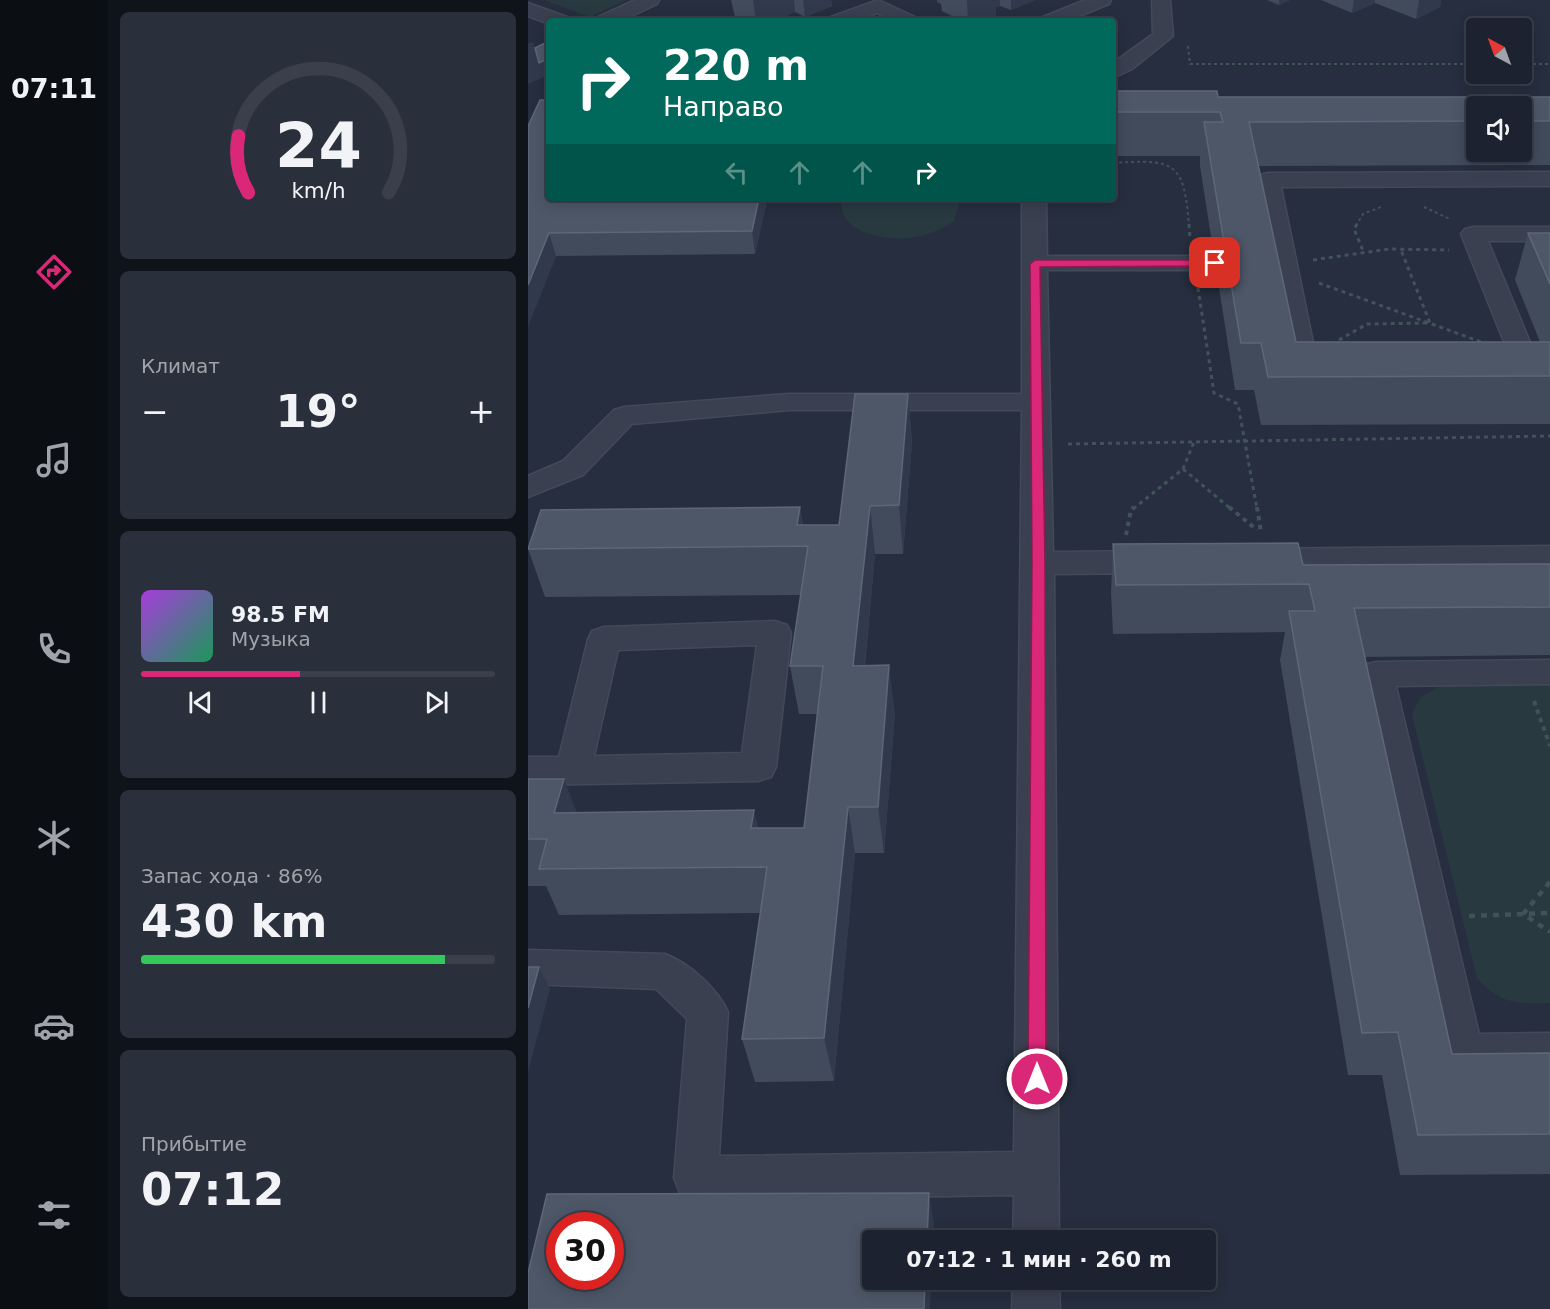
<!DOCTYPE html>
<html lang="ru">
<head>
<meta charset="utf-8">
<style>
  :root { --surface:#1c222f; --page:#292f3b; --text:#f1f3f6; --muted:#a0a4aa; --line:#3a3f4b; --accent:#db2777 }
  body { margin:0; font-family:"DejaVu Sans",sans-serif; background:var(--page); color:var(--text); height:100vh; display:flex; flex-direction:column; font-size:22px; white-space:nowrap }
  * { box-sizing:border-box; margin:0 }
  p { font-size:20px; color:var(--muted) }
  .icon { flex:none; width:33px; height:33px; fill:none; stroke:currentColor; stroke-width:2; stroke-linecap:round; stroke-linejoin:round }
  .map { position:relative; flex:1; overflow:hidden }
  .panel { display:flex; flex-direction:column; gap:12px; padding:12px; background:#0f131a; width:420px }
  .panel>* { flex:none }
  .guide { position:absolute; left:18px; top:18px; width:570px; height:183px; border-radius:6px; box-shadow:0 3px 15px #0003,0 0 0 2px var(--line); background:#00695c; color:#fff; overflow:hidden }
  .needle { width:39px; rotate:319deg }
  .tools { position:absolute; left:938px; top:18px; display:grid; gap:12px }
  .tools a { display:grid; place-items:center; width:66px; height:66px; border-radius:6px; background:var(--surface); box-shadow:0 3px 15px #0003,0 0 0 2px var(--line); font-size:30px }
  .speed { position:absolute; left:18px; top:1212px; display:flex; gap:12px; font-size:30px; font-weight:700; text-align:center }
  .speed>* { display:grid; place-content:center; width:78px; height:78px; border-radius:50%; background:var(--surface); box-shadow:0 3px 15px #0003,0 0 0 2px var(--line); line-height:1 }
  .speed .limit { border:9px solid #d22; background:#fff; color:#111 }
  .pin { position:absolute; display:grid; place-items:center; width:51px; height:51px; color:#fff; margin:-26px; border-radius:12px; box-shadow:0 3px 9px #0006 }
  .me { position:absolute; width:66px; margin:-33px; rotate:0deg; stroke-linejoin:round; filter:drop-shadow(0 0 4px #0008) }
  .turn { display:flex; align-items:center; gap:21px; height:126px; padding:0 18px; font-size:27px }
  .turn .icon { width:78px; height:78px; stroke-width:2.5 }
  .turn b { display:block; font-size:42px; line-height:51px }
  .lanes { display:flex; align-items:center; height:57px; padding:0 18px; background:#0003; justify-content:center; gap:30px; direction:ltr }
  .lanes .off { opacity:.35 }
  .big { font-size:45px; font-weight:800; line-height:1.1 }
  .panel .card { flex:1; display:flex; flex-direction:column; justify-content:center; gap:9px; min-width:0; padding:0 21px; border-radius:9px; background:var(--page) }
  .panel .dial { align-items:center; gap:0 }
  .dial svg { height:156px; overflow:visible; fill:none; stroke:var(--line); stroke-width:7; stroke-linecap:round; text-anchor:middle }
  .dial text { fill:var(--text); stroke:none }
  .song { display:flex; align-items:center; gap:18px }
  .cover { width:72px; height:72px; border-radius:9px; background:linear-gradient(135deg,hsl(280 70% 55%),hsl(150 70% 35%)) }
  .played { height:6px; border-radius:3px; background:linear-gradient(90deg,var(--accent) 45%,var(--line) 45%) }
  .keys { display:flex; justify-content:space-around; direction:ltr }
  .heat { display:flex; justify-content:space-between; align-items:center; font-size:33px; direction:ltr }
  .charge { height:9px; border-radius:4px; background:linear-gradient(90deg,#34c759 86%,var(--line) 0) }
  .trip { position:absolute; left:334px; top:1230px; width:354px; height:60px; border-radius:6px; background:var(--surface); box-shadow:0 3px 15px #0003,0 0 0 2px var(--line); font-weight:800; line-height:60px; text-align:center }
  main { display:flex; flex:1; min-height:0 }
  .menu { display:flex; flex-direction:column; width:108px; justify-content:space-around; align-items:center; background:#0b0e13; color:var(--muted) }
  .menu .icon { width:42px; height:42px }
  .menu .selected { color:var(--accent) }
  .menu b { font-size:27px; color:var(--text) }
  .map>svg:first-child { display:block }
  .green { fill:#283a40 }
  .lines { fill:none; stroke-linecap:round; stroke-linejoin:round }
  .minor-casing { stroke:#434958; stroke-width:3 }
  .path-far3 { stroke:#415358; stroke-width:2; stroke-dasharray:3 3; stroke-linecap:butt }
  .path-far2 { stroke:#415358; stroke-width:3; stroke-dasharray:4 4; stroke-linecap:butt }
  .path-far1 { stroke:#415358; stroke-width:4; stroke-dasharray:4.5 4.5; stroke-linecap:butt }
  .path { stroke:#415358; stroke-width:4.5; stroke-dasharray:6 6; stroke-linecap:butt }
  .minor { fill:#3a404f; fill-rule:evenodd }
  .wall { fill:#414b5c; fill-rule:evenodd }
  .shaded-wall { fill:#313a4c }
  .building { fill:#4d5768; stroke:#5e6777; stroke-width:1.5; fill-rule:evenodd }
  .route { fill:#db2777; stroke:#8e194d; stroke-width:1.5 }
</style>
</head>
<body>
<main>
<nav class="menu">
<b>07:11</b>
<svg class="icon selected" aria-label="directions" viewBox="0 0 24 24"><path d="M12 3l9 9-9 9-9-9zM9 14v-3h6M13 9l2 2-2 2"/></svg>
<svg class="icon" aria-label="music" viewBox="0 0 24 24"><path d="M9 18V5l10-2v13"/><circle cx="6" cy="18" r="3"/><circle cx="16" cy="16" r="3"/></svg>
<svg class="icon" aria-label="phone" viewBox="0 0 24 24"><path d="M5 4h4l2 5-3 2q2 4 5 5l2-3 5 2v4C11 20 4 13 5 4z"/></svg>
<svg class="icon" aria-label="climate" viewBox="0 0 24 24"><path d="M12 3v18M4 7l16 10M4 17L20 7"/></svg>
<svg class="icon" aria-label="car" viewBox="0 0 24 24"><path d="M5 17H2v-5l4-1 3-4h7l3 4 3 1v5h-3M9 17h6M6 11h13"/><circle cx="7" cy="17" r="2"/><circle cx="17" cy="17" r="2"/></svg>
<svg class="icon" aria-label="filters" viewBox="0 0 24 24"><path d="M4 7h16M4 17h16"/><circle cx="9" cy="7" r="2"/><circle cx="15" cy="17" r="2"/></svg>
</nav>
<section class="panel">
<div class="card dial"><svg viewBox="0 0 100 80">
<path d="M14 69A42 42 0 1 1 86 69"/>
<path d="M14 69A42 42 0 0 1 9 40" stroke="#db2777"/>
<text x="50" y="56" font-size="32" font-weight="700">24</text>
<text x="50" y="72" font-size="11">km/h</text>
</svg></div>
<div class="card"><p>Климат</p>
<div class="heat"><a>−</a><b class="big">19°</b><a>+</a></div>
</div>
<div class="card">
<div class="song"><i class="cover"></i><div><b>98.5 FM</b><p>Музыка</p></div></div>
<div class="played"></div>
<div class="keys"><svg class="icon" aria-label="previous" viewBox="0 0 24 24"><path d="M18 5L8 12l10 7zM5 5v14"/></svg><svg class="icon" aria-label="pause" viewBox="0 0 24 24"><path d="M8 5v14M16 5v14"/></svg><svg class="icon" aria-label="next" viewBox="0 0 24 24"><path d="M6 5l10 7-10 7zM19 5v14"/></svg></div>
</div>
<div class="card"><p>Запас хода · 86%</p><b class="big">430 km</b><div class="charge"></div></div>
<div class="card"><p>Прибытие</p><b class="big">07:12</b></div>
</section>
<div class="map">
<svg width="1022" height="1309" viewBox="0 0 1022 1309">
  <rect width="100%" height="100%" fill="#262e3f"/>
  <path class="green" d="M16 0H99L62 17Z
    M314 198H433L426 221C416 228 405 233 393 236 368 243 306 236 314 198Z
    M1022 685V1003C989 1004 972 1004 949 978L884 714 892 698 912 686Z"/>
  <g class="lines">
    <g class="minor-casing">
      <path id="minor" d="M107 0H131L129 4 93 21H67L70 17Z
        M350 0 387 17 390 21H365L349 13 328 21H300L303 17Z
        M557 0H583L581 4 539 21H512L515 17Z
        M624 0H642L645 36 604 69 585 78V63L625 34Z
        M0 3 39 17 42 21H21V24L0 16Z
        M1022 172V186L753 187 789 362 803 364 806 370 803 376C790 379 780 380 767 377L764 371 747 270 728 268 725 263 728 258 744 256 729 180 732 175 740 173Z
        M494 198H518L519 256H687L696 258 699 263 696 268 687 270H519L525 552 629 551 640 554 645 562 640 570 629 573 526 574 531 1240H485L486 1195 168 1200 152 1193 146 1178 159 1019 128 989 0 984V950L137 954C161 963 190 989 200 1012L191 1156 486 1152 494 410H261L104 424 55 475 0 497V476L35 461 86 410 96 407 261 394H494Z
        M945 227H1022V241H960L1013 369 1009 375 985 378 975 376 972 370 975 364 984 362 933 234 937 229Z
        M1022 546V568L728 571 717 568 713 560 717 552 728 549Z
        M247 621 259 625 263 633 248 767 243 777 230 781 0 785V757H31L60 639 64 631 76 627ZM229 645 214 753 66 756 90 650Z
        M1022 660V684L868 686 951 1034 1022 1033V1071L935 1072 920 1067 914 1053 831 674 836 665 848 662Z
        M485 1280H531L532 1309H484Z"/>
    </g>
    <path class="path-far3" d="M660 46 662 64H948
      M993 64H1022
      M585 163C647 159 656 161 661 226
      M896 207 922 219
      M828 226 835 214 853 207"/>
    <path class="path-far2" d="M661 224 662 239
      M829 224 826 229 836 253
      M785 260 861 249 921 250
      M791 283 956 343
      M670 288 686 393 710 404 729 509
      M804 344 839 324 902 323 873 250
      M540 444 1022 436
      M655 469 703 509
      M605 509 655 469 666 442"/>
    <path class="path-far1" d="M701 507 729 530
      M729 507 733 532
      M598 535 603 510 606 507
      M1006 701 1022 746"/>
    <path class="path" d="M1022 882 995 914 1022 932
      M941 916 1022 913"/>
    <use href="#minor" class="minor"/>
  </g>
  <path class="wall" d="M203 0H303L304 6 277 17 267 12 260 15V21H214L207 17Z
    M409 0H507L483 10 472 6 468 7V17L459 21H424V16L414 11 413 4 409 2Z
    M739 0H762L751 5Z
    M793 0H913L912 7 888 19 847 3 824 13Z
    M585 91 690 97H1022V165L730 166 768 342H1012L987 280 1000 233H1022V424L733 425 726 390H707L672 166V156H585ZM948 106H993V152H948Z
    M21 198 239 200 227 254 28 256 0 326Z
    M380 394 384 442 375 554H347L337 665 367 713 356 853H327L306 1081 227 1082 214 1039 233 913 31 915 18 886H0V779L49 812 230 828H276L290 714H271L262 666 273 595 17 597 0 549 272 507 275 525H311Z
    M585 544 775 565 1022 564V655L836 657 924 1054 1022 1053V1174L872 1175 854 1075H820L752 660 757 632 585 634 583 593Z"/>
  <path class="shaded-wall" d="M225 0H266L267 12 260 15V21H228Z
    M275 0H303L304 6 277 17Z
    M439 0H472V6L468 7V17L459 21H440Z
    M483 0H507L483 10Z
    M751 0H762L751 5Z
    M826 0H847V3L824 13Z
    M891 0H913L912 7 888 19Z
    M5 42 11 63 21 58V75L0 84V44Z
    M231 198H239V200L227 254 224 231Z
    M21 233 28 256 0 326V285Z
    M380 394 384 442 375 554 371 505Z
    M342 506 347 554 332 714 325 666Z
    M272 507 278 546 269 525Z
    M361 665 367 713 356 853 350 807Z
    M36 779 54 826 26 813Z
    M320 807 327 853 306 1081 296 1038Z
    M226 810 237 857 223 828Z
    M11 967 22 989 0 1072V1008Z
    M401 1193 406 1225 405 1240H399Z
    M397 1280H403L402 1309H396Z"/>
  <path class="building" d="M21 41V58L11 63 7 48Z
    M585 91H689L690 97H1022V121H993V106H948V121L721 122 768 342H1022V376L740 377 733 343H713L676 122H695L692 112H585Z
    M12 100H21V198H231L224 231 21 233 0 285V126Z
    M1000 233H1022V284Z
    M327 394H380L371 505 342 506 325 666 361 665 350 807H320L296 1038 214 1039 239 867 11 869 19 839H0V779H36L26 813 226 810 223 828H276L295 666H262L280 546 0 549 13 510 272 507 269 525H311Z
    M770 543 775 565 1022 564V607L826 608 924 1054 1022 1053V1134L890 1135 870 1032 834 1033 761 611H787L781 584 588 585 585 544Z
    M0 967H11L0 1008Z
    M401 1193 399 1240H345V1280H397L396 1309H0V1273L19 1194ZM32 1226H82V1276H32Z"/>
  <path class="route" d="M507 260H687L692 263 687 266 512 267 517 563 518 1079 515 1085 509 1087 503 1085 500 1079 504 563 502 264Z"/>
</svg>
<div class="tools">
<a><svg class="needle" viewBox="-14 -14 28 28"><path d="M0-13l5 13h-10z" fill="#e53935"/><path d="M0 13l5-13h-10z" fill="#a0a4aa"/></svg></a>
<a><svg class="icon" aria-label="sound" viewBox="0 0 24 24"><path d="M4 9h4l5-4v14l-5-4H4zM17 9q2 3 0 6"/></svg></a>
</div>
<div class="speed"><div class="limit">30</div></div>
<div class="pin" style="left:687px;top:263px;background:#d93025"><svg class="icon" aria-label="arrive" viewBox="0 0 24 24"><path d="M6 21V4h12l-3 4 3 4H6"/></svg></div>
<svg class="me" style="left:509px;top:1079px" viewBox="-20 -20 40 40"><circle r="17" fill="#db2777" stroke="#fff" stroke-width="3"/><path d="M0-11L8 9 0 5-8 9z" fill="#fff"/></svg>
<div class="trip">07:12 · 1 мин · 260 m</div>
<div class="guide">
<div class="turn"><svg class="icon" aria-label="right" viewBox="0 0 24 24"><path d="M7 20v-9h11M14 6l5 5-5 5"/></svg><div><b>220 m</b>Направо</div></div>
<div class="lanes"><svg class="icon off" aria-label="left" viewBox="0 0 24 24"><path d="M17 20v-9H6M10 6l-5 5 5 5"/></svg><svg class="icon off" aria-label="ahead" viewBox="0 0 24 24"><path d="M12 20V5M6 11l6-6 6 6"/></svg><svg class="icon off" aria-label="ahead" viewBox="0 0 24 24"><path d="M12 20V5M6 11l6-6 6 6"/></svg><svg class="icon" aria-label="right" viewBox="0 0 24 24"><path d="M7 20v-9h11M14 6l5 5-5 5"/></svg></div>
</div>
</div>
</main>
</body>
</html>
